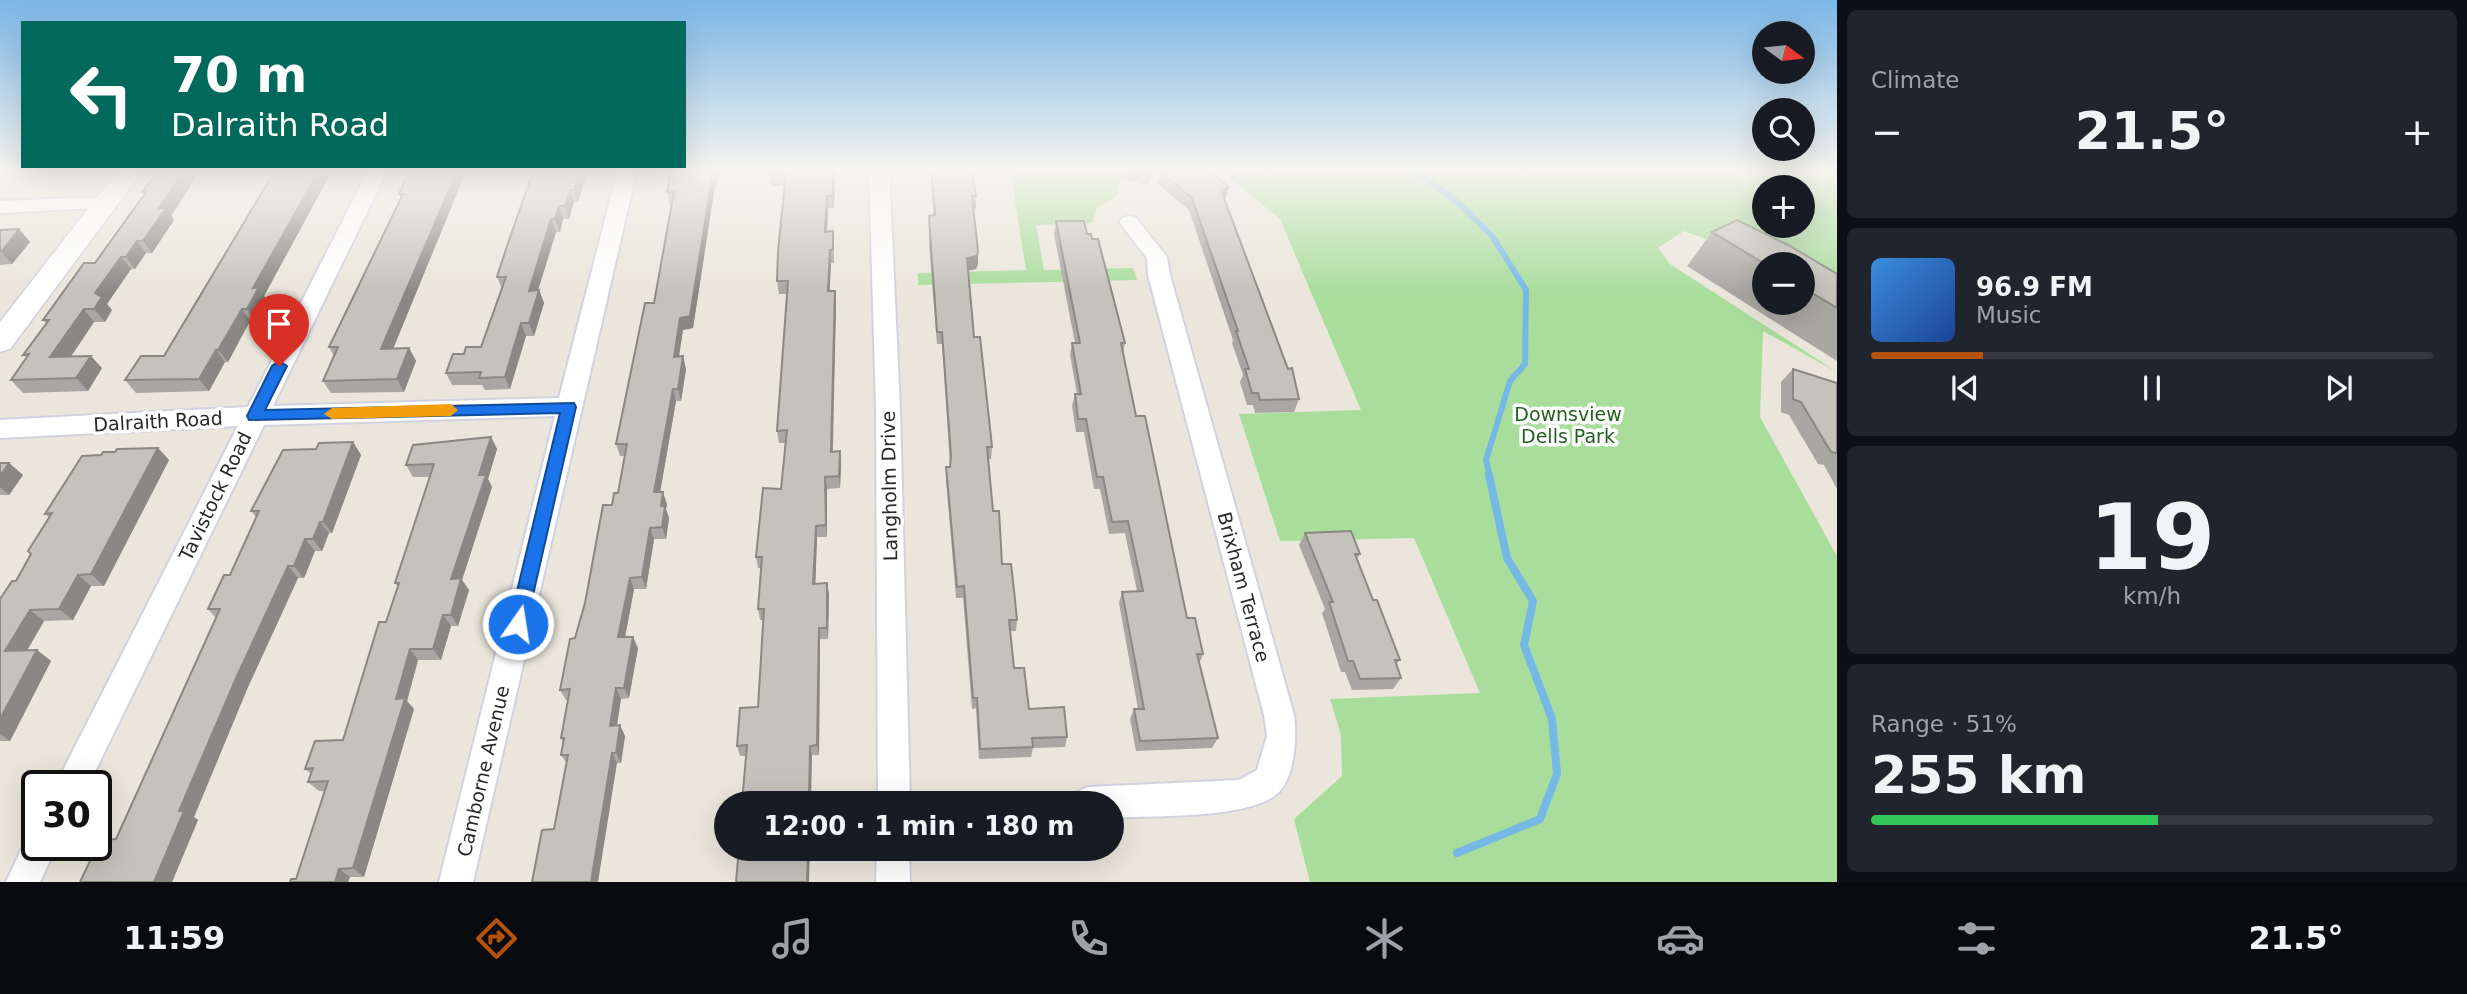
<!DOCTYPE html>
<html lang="en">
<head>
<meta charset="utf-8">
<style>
  :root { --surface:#171b24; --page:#20242c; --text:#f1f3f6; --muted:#9ea1a6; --line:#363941; --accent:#b45309 }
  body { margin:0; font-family:"DejaVu Sans",sans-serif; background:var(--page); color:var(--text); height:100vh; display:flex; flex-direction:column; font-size:26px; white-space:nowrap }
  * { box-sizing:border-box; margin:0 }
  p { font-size:23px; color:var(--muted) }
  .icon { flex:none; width:38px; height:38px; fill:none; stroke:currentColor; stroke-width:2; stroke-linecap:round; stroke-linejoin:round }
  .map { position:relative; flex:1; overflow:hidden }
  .sheet { display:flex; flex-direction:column; gap:10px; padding:10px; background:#0d0f14; width:630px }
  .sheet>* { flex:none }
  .guide { position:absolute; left:21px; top:21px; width:665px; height:147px; border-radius:0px; box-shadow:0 7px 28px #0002; background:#00695c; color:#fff; overflow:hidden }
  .needle { width:46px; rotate:105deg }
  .buttons { position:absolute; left:1752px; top:21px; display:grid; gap:14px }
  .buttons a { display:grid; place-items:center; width:63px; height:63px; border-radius:50%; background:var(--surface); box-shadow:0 7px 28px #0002; font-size:35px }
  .speed { position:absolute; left:21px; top:770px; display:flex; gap:14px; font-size:35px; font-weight:700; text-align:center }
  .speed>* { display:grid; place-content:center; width:91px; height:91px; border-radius:50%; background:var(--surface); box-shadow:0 7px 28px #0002; line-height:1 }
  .speed .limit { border:4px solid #111; border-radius:10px; background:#fff; color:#111 }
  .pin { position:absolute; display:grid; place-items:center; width:60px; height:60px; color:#fff; margin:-72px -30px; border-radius:50% 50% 50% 0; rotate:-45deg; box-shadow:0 0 7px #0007 }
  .pin .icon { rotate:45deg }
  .me { position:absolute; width:77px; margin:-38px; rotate:13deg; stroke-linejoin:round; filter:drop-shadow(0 0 5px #0008) }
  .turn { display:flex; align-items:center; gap:24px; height:147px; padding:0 35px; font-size:32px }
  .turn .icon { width:91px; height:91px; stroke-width:2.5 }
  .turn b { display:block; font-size:49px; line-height:60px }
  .big { font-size:52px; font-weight:600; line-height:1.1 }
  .sheet .tile { flex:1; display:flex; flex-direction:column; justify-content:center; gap:10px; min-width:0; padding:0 24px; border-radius:10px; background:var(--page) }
  .sheet .dial { align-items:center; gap:0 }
  .dial b { font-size:91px; line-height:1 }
  .song { display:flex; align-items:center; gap:21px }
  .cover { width:84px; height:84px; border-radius:10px; background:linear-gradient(135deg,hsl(210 70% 55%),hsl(220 70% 35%)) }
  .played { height:7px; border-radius:4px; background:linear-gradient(90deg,var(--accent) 20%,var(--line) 20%) }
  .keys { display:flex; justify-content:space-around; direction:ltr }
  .heat { display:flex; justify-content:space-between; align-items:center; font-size:38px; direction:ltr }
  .charge { height:10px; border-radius:5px; background:linear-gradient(90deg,#34c759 51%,var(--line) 0) }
  .trip { position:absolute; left:714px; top:791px; width:410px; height:70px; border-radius:35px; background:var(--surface); box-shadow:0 7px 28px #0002; font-weight:600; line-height:70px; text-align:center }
  .menu { display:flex; height:112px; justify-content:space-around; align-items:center; background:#090b0e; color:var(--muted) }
  .menu .icon { width:49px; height:49px }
  .menu .active { color:var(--accent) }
  .menu b { font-size:32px; color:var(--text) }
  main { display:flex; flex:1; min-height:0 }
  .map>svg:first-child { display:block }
  .green { fill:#a9dd9c; fill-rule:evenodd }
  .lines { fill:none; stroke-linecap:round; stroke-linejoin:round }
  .stream-far1 { stroke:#76b8e5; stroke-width:6 }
  .stream { stroke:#76b8e5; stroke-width:8 }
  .minor-casing { stroke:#d1d2e0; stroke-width:4 }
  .tertiary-casing { stroke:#d1d2e0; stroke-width:3 }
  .minor { fill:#fff; fill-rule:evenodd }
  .tertiary { fill:#fff; fill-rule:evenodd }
  .wall { fill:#a9a7a1; fill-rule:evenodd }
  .shaded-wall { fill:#8a8883 }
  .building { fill:#c5c2bb; stroke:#8a8883; stroke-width:2 }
  .route { fill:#1a73e8; stroke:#114b97; stroke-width:2 }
  .slow { fill:#f59e0b }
  .labels { text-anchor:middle; stroke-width:7; stroke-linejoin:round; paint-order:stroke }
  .park-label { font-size:19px; fill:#235f1f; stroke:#fff }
  .street-label { font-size:19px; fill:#292929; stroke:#fff }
</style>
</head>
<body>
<main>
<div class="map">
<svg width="1837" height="882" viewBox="0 0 1837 882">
  <rect width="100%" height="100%" fill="#eae6db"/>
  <path class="green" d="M1010 169H1125L1116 197 1097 208 1092 223 1036 225 1044 270 1133 268 1137 280 918 285V273L1026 270Z
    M1219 169H1837V287L1802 264H1775L1684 231 1658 248 1670 264 1837 372 1763 331 1760 417 1837 556V882H1310L1294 819 1342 776 1341 735 1330 699 1480 693 1414 538 1280 541 1239 414 1361 410 1280 219ZM1764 187H1802V226H1764Z"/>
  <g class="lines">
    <path class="stream-far1" d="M1414 169 1461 205 1492 236 1526 290 1525 364 1510 381 1486 460 1490 477"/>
    <path class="stream" d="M1457 853 1540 819 1557 774 1552 719 1524 645 1533 601 1507 558 1489 475"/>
    <g class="minor-casing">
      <path id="minor" d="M369 169H388L273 406 559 398 618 169H637L473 882H439L555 416 264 425 88 786H55L238 426 0 438V420L248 407Z
        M869 169H889L900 408 910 803H878L876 408Z
        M106 197 113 199 116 203 113 207 0 213V201Z
        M1129 216 1136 218 1167 257 1170 275 1294 715C1297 736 1295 776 1279 792 1251 820 1151 815 1111 818V803H1072L1077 792 1088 787 1239 780 1257 770 1267 736 1264 715 1148 275 1147 258 1119 222 1122 218Z
        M37 830V845H57L40 882H6L29 833Z
        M877 849H909L910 882H876Z"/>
    </g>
    <g class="tertiary-casing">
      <path id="tertiary" d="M119 169H144L10 349 0 352V322Z"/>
    </g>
    <use href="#minor" class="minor"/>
    <use href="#tertiary" class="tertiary"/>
  </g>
  <path class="wall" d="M160 169H201L171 216 174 220 152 253H146L135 269H131L107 304 112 310 105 322H94L71 356 102 368 88 391 23 393 11 380 27 358 23 355 46 323 43 320 95 263 144 195 142 192Z
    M276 169H333L264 296 267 300 255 321H250L228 362H225L209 391 136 393 125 380 164 356Z
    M410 169H467L393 349 409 348 416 361 404 392 331 393 323 381 334 356 329 347 401 198 399 194Z
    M588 169 578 202H574L569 219H563L560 232H556L538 290H539L544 303 534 336H526L510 389 485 390 482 385H452L446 373 464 354 481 347 502 289 497 277 506 249Z
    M718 169 717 185H715L693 328 683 330 679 356 686 369 681 401H676L660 492 667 504 666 509 669 518 666 539H654L646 589H634L625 637 638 648 629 698 621 699 617 726 620 725 625 736 621 763H617L554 829 567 764 561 755 563 742 561 738 568 700H566L560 690 612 505 618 493 625 456H620L616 444 654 303 672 205H670L667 192Z
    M835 169 834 208H828L827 232 833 231 834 263H831L829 291 836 304 833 452 840 451 841 464 840 488 827 489V537H817L815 584 829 594 828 639H820L819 755 740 756 737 746 758 707 763 620H760L758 609 761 568H758L756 557 781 489 785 443H779L777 431 787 294H779L777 281 785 185 772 186 770 173Z
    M930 169H972L976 196V209H973L978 251V264L976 269 968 270 974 337 992 447 991 459H988L993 511 1002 564 1017 620 1016 631H1010L1014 668 1029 709 1067 737 1065 747 1033 748 1031 757 979 759 976 708 972 709 963 598H956L946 479V467H950V465L942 344H937L929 245V216L934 215Z
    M1123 169H1156L1146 185 1122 178Z
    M1160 171 1225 200 1299 399 1294 412 1255 413 1253 405H1247L1240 382 1243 375 1232 343 1233 340 1189 210 1157 183Z
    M1056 221 1087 234 1092 239 1125 343 1123 353 1136 416 1187 618 1203 654 1199 664 1218 738 1212 748 1136 751 1130 719 1134 709H1138L1119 603 1122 592 1137 591 1125 533 1109 534 1100 489H1094L1084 432H1076L1072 406 1075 394H1077L1070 355 1072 343H1075L1054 234Z
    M19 229 30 242 12 264 0 265V230Z
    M1712 232 1837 274V361L1687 266ZM1764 264H1802V303H1764Z
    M1793 369 1837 383V489L1824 465 1818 464 1789 415 1781 412V382Z
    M491 437 497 449 488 479 492 487 462 580 469 590 458 626H451L441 660H418L407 701 414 709 364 877H350L348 882H290L296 879 325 791H319L308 782 311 774 305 769 343 740 398 587 395 583 430 477H413L406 465Z
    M353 442 361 455 332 533H329L322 551H315L304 578H298L248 687 194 817 198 820 172 882H80L116 839 216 618 208 609 230 575 256 517 251 511 316 449Z
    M158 448 169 460 104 586H91L73 620 44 621 27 651 37 650 51 661 10 741H0V599L16 581 31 554 49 517 45 514 101 455Z
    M0 463H9L23 475 9 495H0Z
    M1305 533 1360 554 1357 559 1373 600 1400 660 1396 664 1401 678 1393 689 1352 690 1345 672H1341L1322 613 1325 609 1299 545Z"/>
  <path class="shaded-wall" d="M185 169H201L171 216 174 220 152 253 143 241 159 208Z
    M320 169H333L264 296 267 300 255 321 247 309 253 288Z
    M458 169H467L388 361 381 349Z
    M580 169H588L578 202 574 190Z
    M715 169H718L717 185 715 172Z
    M833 169H835L834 208 833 196Z
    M1150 169H1156L1146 185 1148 172Z
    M713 172 715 185 693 328 683 330 677 369 674 357 680 318Z
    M1229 187 1225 200 1221 190Z
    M570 190 574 202 569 219 565 206Z
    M827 196 828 208 826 244 825 232Z
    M559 206 563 219 560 232 555 219Z
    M551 219 556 232 534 303 529 291Z
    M19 229 30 242 12 264 1 252Z
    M137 241 146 253 135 269 126 257Z
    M830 250 831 263 829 304 828 291Z
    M978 251V264L976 269 967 271V258Z
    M121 257 131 269 107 304 112 310 105 322 94 309 95 293Z
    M539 290 544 303 534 336 529 323Z
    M835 291 836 304 832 464 831 452Z
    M84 309 94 322 62 370 50 357Z
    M242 309 250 321 228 362 218 350Z
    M521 323 526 336 510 389 505 377Z
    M409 348 416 361 404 392 397 379Z
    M216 350 225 362 209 391 199 379Z
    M91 356 102 368 88 391 76 378Z
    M683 356 686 369 681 401 678 389Z
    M673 389 676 401 658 504 654 492Z
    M491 437 497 449 488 479 492 487 462 580 469 590 458 626 451 615V579L479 475Z
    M353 442 361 455 332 533 323 522Z
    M158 448 169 460 104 586 91 574Z
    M840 451 841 464 840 488 839 476Z
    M9 463 23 475 9 495 0 487V476Z
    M825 477 827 489V537L826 525Z
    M663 492 667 504 666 509 669 518 666 539 662 527 661 506Z
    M320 522 329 533 322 551 313 539Z
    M816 526 817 537 815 595 813 584Z
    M650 528 654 539 646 589 642 577Z
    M305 539 315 551 304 578 294 566Z
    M288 566 298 578 248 687 194 817 198 820 172 882H154L179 811 237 676Z
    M78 575 91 586 73 620 59 609Z
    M630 578 634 589 623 648 618 637Z
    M827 583 829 594 828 639 827 628Z
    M30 610 44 621 20 662 5 651Z
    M443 615 451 626 441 660 433 649Z
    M819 628 820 639 819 755 817 745Z
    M633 637 638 648 629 698 624 688Z
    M410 649 418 660 407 701 414 709 364 877 353 868 396 699Z
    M37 650 51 661 10 741 0 734V719Z
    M616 688 621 699 615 736 610 726Z
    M620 725 625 736 621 763 616 753Z
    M810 746 812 756 811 803H809Z
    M612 753 617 763 598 882H591Z
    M808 849H810L809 882H807Z
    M339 869 350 877 348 882H335Z"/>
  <path class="building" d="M160 169H185L159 208H166L143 241H137L126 257H121L95 293 102 297 94 309H84L50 357 91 356 76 378 11 380 29 354 23 355 49 320H43L84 263H95L146 192H142Z
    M276 169H320L253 288 259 287 247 309H242L218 350H216L199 379 125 380 141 356H164Z
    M410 169H458L381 349 409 348 397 379 323 381 338 347H329L403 194H399Z
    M534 169H580L574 190H570L565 206H559L555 219H551L529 291 539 290 529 323H521L505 377 479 378 481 372 446 373 453 354H464L466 347H481L506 277H497L506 249Z
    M671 169H715V172H713L690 316 680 318 674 357 683 356 678 389H673L654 492H663L661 506H665L662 527 650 528 642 577 630 578 618 637H633L624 688H616L610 726 620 725 616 753H612L591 882H532L542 830 554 829 568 755H561L564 738H561L570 689 560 690 570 639 575 638 585 603 603 505H612L614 493H618L627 444H616L645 303H654L674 192H667Z
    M770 169H833V196H827L825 232 833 231V250H830L828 291H835L831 452 840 451 839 476 825 477 826 525 816 526 813 584 827 583V628H819L817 745 810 746 809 803H742L747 745 737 746 740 708 758 707 764 609H758L762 557H756L763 488 781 489 787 430 777 431 788 281H777L778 251 786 173H770Z
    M931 169H972L976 196H972L978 251 977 256 967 258 974 337H980L989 419 992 447H987L993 511H999L1002 564H1011L1014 590 1017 620H1009L1014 668H1024L1029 709 1064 707 1067 737 1032 738 1033 747 980 749 977 698H973L964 586 957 587 946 467H950L951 456 942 332H937L930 232 929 216 935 215Z
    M1137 169H1150L1148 172Z
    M1163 169H1207L1229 187 1221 190 1288 369 1292 368 1299 399 1260 400 1258 393H1252L1245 369H1249L1236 331H1238L1192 198 1160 171Z
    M1737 220 1790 246 1837 274V308L1802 287V264H1765L1712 232Z
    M1056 221H1084L1087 234H1091L1092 239H1098L1125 343H1121L1136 416H1145L1187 618H1195L1203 654H1197L1218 738 1140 741 1134 709H1144L1122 592 1143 591 1128 521 1112 522 1103 477H1097L1086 419H1078L1075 394H1081L1072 343H1080Z
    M19 229 1 252H0V230Z
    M1793 369 1837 383V453L1831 452 1801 402 1793 399Z
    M491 437 479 475H486L451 579 461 578 451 615H443L433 649H410L396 699 405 698 353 868 339 869 335 882H290L291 879H296L328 781 308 782 313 768 305 769 315 741 343 740 379 622H386L399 583H395L434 464 406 465 413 445Z
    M353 442 323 522H320L313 539H305L294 566H288L237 676 179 811H184L154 882H80L100 840 116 839 220 609H208L224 575H230L259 511H251L283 450 316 449 319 443Z
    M158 448 91 574 78 575 59 609 30 610 5 651 37 650 0 719V599L12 581H16L31 554 28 551 52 513 45 514 82 456 101 455 103 452H115L117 449Z
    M0 463H9L0 476Z
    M1351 531 1360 554H1355L1373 600H1377L1400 660H1395L1401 678 1360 679 1353 661H1348L1329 602H1333L1305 533Z
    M739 849H808L807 882H736Z"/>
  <linearGradient id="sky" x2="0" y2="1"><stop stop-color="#7ab6e7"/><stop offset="0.58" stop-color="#f6f4ef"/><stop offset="1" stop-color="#f6f4ef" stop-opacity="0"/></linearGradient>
  <rect width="1837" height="293" fill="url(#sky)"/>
  <path class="route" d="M279 361 287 366 265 410 574 403 576 407 525 630 518 632 512 630 509 624 560 413 249 420 247 416 272 366Z"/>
  <path class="slow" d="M451 404 458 410 451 416 332 419 324 414 332 408Z"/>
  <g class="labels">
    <g class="park-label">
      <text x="1568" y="421">Downsview<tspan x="1568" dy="22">Dells Park</tspan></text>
    </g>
    <g class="street-label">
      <text transform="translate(158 421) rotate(-3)" y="7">Dalraith Road</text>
      <text transform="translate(889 486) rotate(-91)" y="7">Langholm Drive</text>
      <text transform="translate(215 496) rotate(-64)" y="7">Tavistock Road</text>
      <text transform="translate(1244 587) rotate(75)" y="7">Brixham Terrace</text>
      <text transform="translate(483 771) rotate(-77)" y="7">Camborne Avenue</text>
    </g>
  </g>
</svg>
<div class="buttons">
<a><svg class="needle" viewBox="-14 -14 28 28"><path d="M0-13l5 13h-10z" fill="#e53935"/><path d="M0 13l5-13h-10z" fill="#9ea1a6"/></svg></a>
<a><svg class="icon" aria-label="search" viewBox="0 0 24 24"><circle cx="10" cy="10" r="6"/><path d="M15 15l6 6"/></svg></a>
<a>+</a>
<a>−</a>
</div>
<div class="speed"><div class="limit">30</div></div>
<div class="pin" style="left:279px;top:366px;background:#d93025"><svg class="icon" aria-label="arrive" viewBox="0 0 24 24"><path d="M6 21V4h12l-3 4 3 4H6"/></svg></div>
<svg class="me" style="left:518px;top:624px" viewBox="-20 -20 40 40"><circle r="17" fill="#1a73e8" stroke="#fff" stroke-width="3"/><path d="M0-11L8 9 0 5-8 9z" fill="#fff"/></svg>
<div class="trip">12:00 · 1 min · 180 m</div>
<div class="guide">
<div class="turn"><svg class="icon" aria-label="left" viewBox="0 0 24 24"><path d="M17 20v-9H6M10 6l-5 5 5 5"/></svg><div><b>70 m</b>Dalraith Road</div></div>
</div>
</div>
<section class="sheet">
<div class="tile"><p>Climate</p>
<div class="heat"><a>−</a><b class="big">21.5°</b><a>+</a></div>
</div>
<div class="tile">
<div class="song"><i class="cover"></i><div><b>96.9 FM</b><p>Music</p></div></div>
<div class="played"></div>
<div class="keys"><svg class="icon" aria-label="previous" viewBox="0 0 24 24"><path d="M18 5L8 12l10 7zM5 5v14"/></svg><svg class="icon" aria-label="pause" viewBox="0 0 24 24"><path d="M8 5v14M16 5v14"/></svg><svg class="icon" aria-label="next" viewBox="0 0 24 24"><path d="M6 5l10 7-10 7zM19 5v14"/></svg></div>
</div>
<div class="tile dial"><b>19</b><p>km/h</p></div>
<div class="tile"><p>Range · 51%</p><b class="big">255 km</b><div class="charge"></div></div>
</section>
</main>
<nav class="menu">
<b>11:59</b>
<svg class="icon active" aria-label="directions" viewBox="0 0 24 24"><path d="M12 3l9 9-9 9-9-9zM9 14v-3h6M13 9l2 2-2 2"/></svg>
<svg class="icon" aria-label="music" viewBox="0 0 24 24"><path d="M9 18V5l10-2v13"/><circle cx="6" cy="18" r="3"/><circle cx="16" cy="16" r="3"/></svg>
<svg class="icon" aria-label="phone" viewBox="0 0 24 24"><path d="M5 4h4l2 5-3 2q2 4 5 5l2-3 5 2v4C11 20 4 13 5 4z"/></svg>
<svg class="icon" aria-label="climate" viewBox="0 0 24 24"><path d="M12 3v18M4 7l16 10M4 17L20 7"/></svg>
<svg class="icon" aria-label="car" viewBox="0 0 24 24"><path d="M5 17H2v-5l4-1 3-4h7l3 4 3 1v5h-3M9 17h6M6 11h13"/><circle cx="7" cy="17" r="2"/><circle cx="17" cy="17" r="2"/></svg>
<svg class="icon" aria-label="filters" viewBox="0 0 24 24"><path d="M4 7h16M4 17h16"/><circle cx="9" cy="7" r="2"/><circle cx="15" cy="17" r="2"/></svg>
<b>21.5°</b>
</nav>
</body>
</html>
